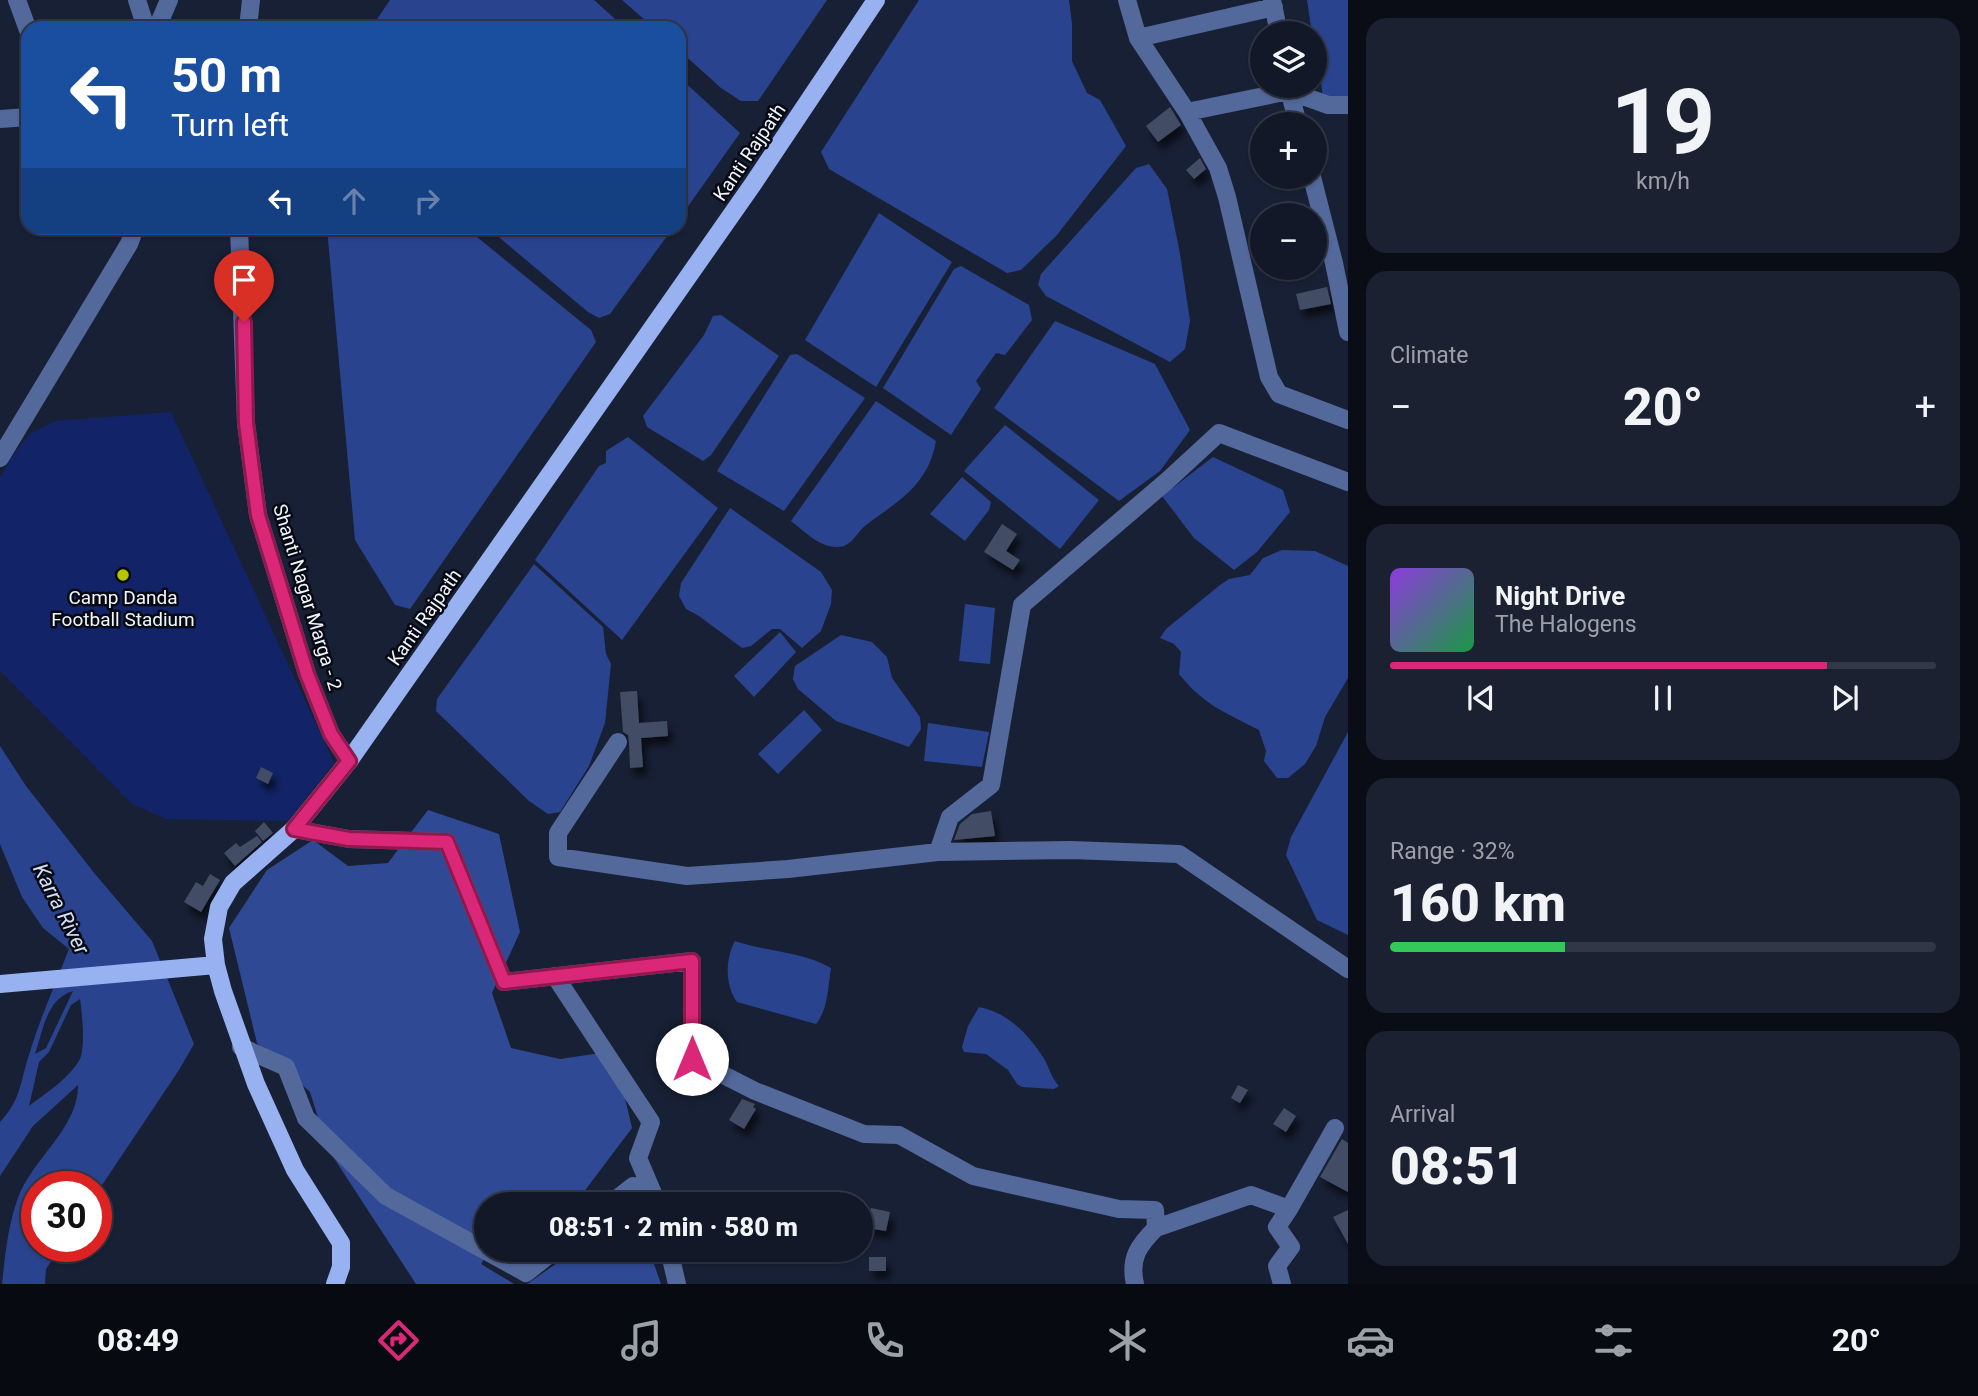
<!DOCTYPE html>
<html lang="en">
<head>
<meta charset="utf-8">
<style>
  :root { --surface:#121828; --page:#1b2130; --text:#f1f3f6; --muted:#9ca0a8; --line:#313745; --accent:#db2777 }
  body { margin:0; font-family:Roboto,sans-serif; background:var(--page); color:var(--text); height:100vh; display:flex; flex-direction:column; font-size:26px; white-space:nowrap }
  * { box-sizing:border-box; margin:0 }
  p { font-size:23px; color:var(--muted) }
  .icon { flex:none; width:38px; height:38px; fill:none; stroke:currentColor; stroke-width:2; stroke-linecap:round; stroke-linejoin:round }
  .map { position:relative; flex:1; overflow:hidden }
  .side { display:flex; flex-direction:column; gap:18px; padding:18px; background:#0a0d16; width:630px }
  .side>* { flex:none }
  .guide { position:absolute; left:21px; top:21px; width:665px; height:214px; border-radius:21px; box-shadow:0 2px 5px #0004,0 0 0 2px var(--line); background:#1a4fa0; color:#fff; overflow:hidden }
  .fabs { position:absolute; left:1250px; top:21px; display:grid; gap:14px }
  .fabs a { display:grid; place-items:center; width:77px; height:77px; border-radius:50%; background:var(--surface); box-shadow:0 2px 5px #0004,0 0 0 2px var(--line); font-size:35px }
  .speed { position:absolute; left:21px; top:1171px; display:flex; gap:14px; font-size:35px; font-weight:700; text-align:center }
  .speed>* { display:grid; place-content:center; width:91px; height:91px; border-radius:50%; background:var(--surface); box-shadow:0 2px 5px #0004,0 0 0 2px var(--line); line-height:1 }
  .speed .limit { border:10px solid #d22; background:#fff; color:#111 }
  .pin { position:absolute; display:grid; place-items:center; width:60px; height:60px; color:#fff; margin:-72px -30px; border-radius:50% 50% 50% 0; rotate:-45deg; box-shadow:0 0 7px #0007 }
  .pin .icon { rotate:45deg }
  .me { position:absolute; width:77px; margin:-38px; rotate:0deg; stroke-linejoin:round; filter:drop-shadow(0 0 5px #0008) }
  .turn { display:flex; align-items:center; gap:24px; height:147px; padding:0 35px; font-size:32px }
  .turn .icon { width:91px; height:91px; stroke-width:2.5 }
  .turn b { display:block; font-size:49px; line-height:60px }
  .lanes { display:flex; align-items:center; height:66px; padding:0 35px; background:#0003; justify-content:center; gap:35px; direction:ltr }
  .lanes .off { opacity:.35 }
  .big { font-size:52px; font-weight:800; line-height:1.1 }
  .side .widget { flex:1; display:flex; flex-direction:column; justify-content:center; gap:10px; min-width:0; padding:0 24px; border-radius:21px; background:var(--page) }
  .side .dial { align-items:center; gap:0 }
  .dial b { font-size:91px; line-height:1 }
  .song { display:flex; align-items:center; gap:21px }
  .cover { width:84px; height:84px; border-radius:10px; background:linear-gradient(135deg,hsl(270 70% 55%),hsl(140 70% 35%)) }
  .played { height:7px; border-radius:4px; background:linear-gradient(90deg,var(--accent) 80%,var(--line) 80%) }
  .keys { display:flex; justify-content:space-around; direction:ltr }
  .heat { display:flex; justify-content:space-between; align-items:center; font-size:38px; direction:ltr }
  .charge { height:10px; border-radius:5px; background:linear-gradient(90deg,#34c759 32%,var(--line) 0) }
  .trip { position:absolute; left:474px; top:1192px; width:399px; height:70px; border-radius:35px; background:var(--surface); box-shadow:0 2px 5px #0004,0 0 0 2px var(--line); font-weight:800; line-height:70px; text-align:center }
  .tabs { display:flex; height:112px; justify-content:space-around; align-items:center; background:#070a10; color:var(--muted) }
  .tabs .icon { width:49px; height:49px }
  .tabs .active { color:var(--accent) }
  .tabs b { font-size:32px; color:var(--text) }
  main { display:flex; flex:1; min-height:0 }
  .map>svg:first-child { display:block }
  .green { fill:#122467 }
  .forest { fill:#304995 }
  .water { fill:#2a438e; fill-rule:evenodd }
  .building { fill:#434d65; filter:url(#shadow) }
  .lines { fill:none; stroke-linecap:round; stroke-linejoin:round }
  .minor { stroke:#53689b; stroke-width:18 }
  .major { stroke:#97b1f1; stroke-width:18 }
  .route-casing { stroke:#8e194d; stroke-width:18 }
  .route { stroke:#db2777; stroke-width:12 }
  .poi-dot { fill:#b1c500; stroke:#070a13; stroke-width:2.5 }
  .labels { text-anchor:middle; stroke-width:5; stroke-linejoin:round; paint-order:stroke }
  .street-label { font-size:19px; fill:#f1f5fe; stroke:#070a13 }
  .poi-label { font-size:19px; fill:#f1f5fe; stroke:#070a13 }
  .water-label { font-size:21px; font-style:italic; fill:#d5dff5; stroke:#070a13 }
</style>
</head>
<body>
<main>
<div class="map">
<svg width="1348" height="1284" viewBox="0 0 1348 1284">
  <defs>
    <filter id="shadow"><feDropShadow dx="4.5" dy="8" stdDeviation="3.5" flood-color="#0009"/></filter>
  </defs>
  <rect width="100%" height="100%" fill="#182035"/>
  <path class="green" d="M171 412 334 763 288 821 166 819 132 804 0 671V478L11 458 31 433 56 421Z"/>
  <path class="forest" d="M428 810 499 834 520 932 492 993 511 1048 560 1059 614 1051 632 1128 583 1193 572 1204H486V1250H490L481 1264 514 1284H416L328 1149 310 1092 257 1043 229 928 267 870 313 840 348 866 388 863Z
    M576 1250H649L661 1284H527Z"/>
  <path class="water" d="M390 0H594L625 28H371Z
    M622 0H827L758 101H741L721 88 679 50V28H654Z
    M919 0H1069L1072 24V61L1087 93 1100 100 1126 146 1057 235 1021 270 1007 273 829 169 821 152Z
    M1307 0H1348V99L1323 97 1314 33H1312Z
    M679 77 740 133 679 219Z
    M1149 164 1167 189 1180 254 1190 321 1185 349 1170 362 1046 296 1038 285 1041 274 1136 168Z
    M879 213 952 262 876 387 805 340Z
    M327 228H466L591 330 596 342 410 609 395 605 355 540Z
    M488 228H673L610 314 599 318 588 312Z
    M961 266 1029 305 1032 320 1005 355 996 353 976 381 981 389 951 435 883 388 954 269Z
    M721 315 779 356 711 455 703 461 647 427 643 416 704 335 713 316Z
    M1055 321 1155 364 1190 430 1160 471 1119 501 994 408Z
    M797 354 865 398 784 511 717 471 790 355Z
    M876 401 936 441C928 486 898 501 866 525 856 533 852 547 837 547 819 547 804 531 791 521Z
    M1005 425 1099 500 1060 549 964 471Z
    M628 437 718 508 622 640 535 560 599 466 606 463V451Z
    M1213 457 1283 490 1290 512 1257 552 1234 570 1194 538 1162 496Z
    M962 477 991 502 989 510 965 541 930 514Z
    M730 508 821 572 832 590 831 604 821 631 802 648 780 629H772L751 646 742 648 699 616 686 609 679 596 681 583Z
    M1282 550 1315 551 1348 566V678L1325 717 1316 746 1305 764 1288 778H1277L1264 761 1266 751 1259 730C1224 712 1204 705 1179 674L1181 652 1174 644 1160 638 1166 629 1220 585 1229 579 1250 575 1263 558Z
    M534 564 603 627 606 654 611 664 605 723 589 766 560 812 548 814 529 801 436 711 437 699Z
    M965 604 995 608 990 664 959 661Z
    M780 632 796 652 754 697 734 676Z
    M841 635 872 642 887 657 892 678 920 717 921 729 909 747 836 721 798 689 793 679 795 666Z
    M804 710 822 730 778 774 758 754Z
    M928 723 989 732 982 767 924 761Z
    M1348 732V935L1317 920 1286 855 1291 837Z
    M0 746 26 786 95 874 152 941 194 1044 179 1070 96 1194V1186H37V1246H61L46 1269 45 1284H2C5 1256 8 1225 18 1198 32 1159 79 1128 78 1085L33 1126 0 1176V1122C20 1101 20 1084 28 1058 39 1021 55 985 69 949L43 928 22 897 0 844ZM73 991 46 1048 35 1054C43 1031 46 999 73 991ZM80 999C82 1013 86 1049 79 1061 68 1079 46 1093 29 1106L39 1062 49 1052 71 1005Z
    M735 941C767 952 801 951 831 968 828 986 828 1010 816 1024L737 1002C725 985 725 959 735 941Z
    M979 1007C1007 1012 1028 1034 1043 1057 1049 1066 1051 1078 1059 1086L1054 1089 1022 1087 1017 1084 1008 1070 986 1054 964 1052 962 1047 968 1026Z"/>
  <path class="building" d="M1170 107 1181 125 1158 142 1146 126Z
    M1200 158 1206 169 1194 179 1186 170Z
    M1327 287 1331 304 1300 310 1296 294Z
    M1002 524 1017 534 1006 551 1020 560 1013 570 984 552Z
    M637 691 639 723 667 721 668 736 641 738 643 767 630 768 629 742 628 735 623 732 620 692Z
    M261 767 273 773 268 784 256 778Z
    M991 811 995 836 954 840 960 824 972 814Z
    M264 822 273 833 263 841 255 831Z
    M257 836 262 842 235 866 224 853 236 843 240 847Z
    M210 874 220 880 201 912 184 902 196 882 203 886Z
    M1238 1085 1248 1090 1240 1103 1231 1098Z
    M742 1099 755 1104 753 1107 756 1109 744 1129 729 1120Z
    M1284 1108 1296 1116 1286 1132 1273 1124Z
    M1342 1139 1348 1143V1192L1320 1177Z
    M871 1208 890 1212 886 1231 867 1228Z
    M1348 1210V1244L1333 1217Z
    M869 1257H886V1271H869Z"/>
  <g class="lines">
    <path class="minor" d="M17 0 28 30
      M137 0 146 28
      M1127 0 1138 38 1187 112
      M1272 0 1279 33
      M157 28 169 0
      M248 28 251 0
      M1138 38 1274 7
      M1288 86 1298 124
      M1348 105H1328L1289 91 1187 112 1218 168 1227 197 1269 377 1279 394 1348 420
      M0 119 28 117
      M1312 177 1334 263 1348 332
      M239 228 246 423 258 515 307 674 331 734 349 761
      M0 458 129 244 135 228
      M618 742 558 833V857L687 876 788 869 938 852 1071 850 1179 854 1348 969
      M294 829 349 839 447 842 504 982 692 961V1059L755 1091 864 1134 899 1135 973 1176 1119 1209 1155 1210 1156 1228 1251 1195 1289 1209 1335 1128
      M938 852 950 817 991 785 1022 605 1168 480 1219 433 1348 482
      M555 976 651 1122 638 1158 652 1191
      M241 1047 286 1067 306 1118 386 1196 526 1273 555 1250
      M610 1204 633 1186 652 1191 658 1204
      M669 1250 677 1284
      M1135 1284C1129 1258 1139 1245 1156 1228
      M1282 1284 1277 1266 1291 1247 1277 1227 1289 1209"/>
    <path class="major" d="M0 984 216 965
      M335 1284 341 1267V1243L295 1170 256 1084 223 991 216 965 213 939 219 907 233 883 294 829 349 761 753 184 876 0"/>
  </g>
  <g class="lines">
    <g class="route-casing">
      <path id="route" d="M244 322 246 423 258 515 307 674 331 734 349 761 294 829 349 839 447 842 504 982 692 961V1059"/>
    </g>
    <use href="#route" class="route"/>
  </g>
  <circle class="poi-dot" cx="123" cy="575" r="7"/>
  <g class="labels">
    <g class="street-label">
      <text transform="translate(749 152) rotate(-56)" y="7">Kanti Rajpath</text>
      <text transform="translate(308 597) rotate(73)" y="7">Shanti Nagar Marga - 2</text>
      <text transform="translate(424 617) rotate(-55)" y="7">Kanti Rajpath</text>
    </g>
    <g class="poi-label">
      <text x="123" y="604">Camp Danda<tspan x="123" dy="22">Football Stadium</tspan></text>
    </g>
    <g class="water-label">
      <text transform="translate(61 909) rotate(63)" y="7">Karra River</text>
    </g>
  </g>
</svg>
<div class="fabs">
<a><svg class="icon" aria-label="layers" viewBox="0 0 24 24"><path d="M12 4l9 5-9 5-9-5zM3 14l9 5 9-5"/></svg></a>
<a>+</a>
<a>−</a>
</div>
<div class="speed"><div class="limit">30</div></div>
<div class="pin" style="left:244px;top:322px;background:#d93025"><svg class="icon" aria-label="arrive" viewBox="0 0 24 24"><path d="M6 21V4h12l-3 4 3 4H6"/></svg></div>
<svg class="me" style="left:692px;top:1059px" viewBox="-20 -20 40 40"><circle r="19" fill="#fff"/><path d="M0-13L10 11 0 6-10 11z" fill="#db2777"/></svg>
<div class="trip">08:51 · 2 min · 580 m</div>
<div class="guide">
<div class="turn"><svg class="icon" aria-label="left" viewBox="0 0 24 24"><path d="M17 20v-9H6M10 6l-5 5 5 5"/></svg><div><b>50 m</b>Turn left</div></div>
<div class="lanes"><svg class="icon" aria-label="left" viewBox="0 0 24 24"><path d="M17 20v-9H6M10 6l-5 5 5 5"/></svg><svg class="icon off" aria-label="ahead" viewBox="0 0 24 24"><path d="M12 20V5M6 11l6-6 6 6"/></svg><svg class="icon off" aria-label="right" viewBox="0 0 24 24"><path d="M7 20v-9h11M14 6l5 5-5 5"/></svg></div>
</div>
</div>
<section class="side">
<div class="widget dial"><b>19</b><p>km/h</p></div>
<div class="widget"><p>Climate</p>
<div class="heat"><a>−</a><b class="big">20°</b><a>+</a></div>
</div>
<div class="widget">
<div class="song"><i class="cover"></i><div><b>Night Drive</b><p>The Halogens</p></div></div>
<div class="played"></div>
<div class="keys"><svg class="icon" aria-label="previous" viewBox="0 0 24 24"><path d="M18 5L8 12l10 7zM5 5v14"/></svg><svg class="icon" aria-label="pause" viewBox="0 0 24 24"><path d="M8 5v14M16 5v14"/></svg><svg class="icon" aria-label="next" viewBox="0 0 24 24"><path d="M6 5l10 7-10 7zM19 5v14"/></svg></div>
</div>
<div class="widget"><p>Range · 32%</p><b class="big">160 km</b><div class="charge"></div></div>
<div class="widget"><p>Arrival</p><b class="big">08:51</b></div>
</section>
</main>
<nav class="tabs">
<b>08:49</b>
<svg class="icon active" aria-label="directions" viewBox="0 0 24 24"><path d="M12 3l9 9-9 9-9-9zM9 14v-3h6M13 9l2 2-2 2"/></svg>
<svg class="icon" aria-label="music" viewBox="0 0 24 24"><path d="M9 18V5l10-2v13"/><circle cx="6" cy="18" r="3"/><circle cx="16" cy="16" r="3"/></svg>
<svg class="icon" aria-label="phone" viewBox="0 0 24 24"><path d="M5 4h4l2 5-3 2q2 4 5 5l2-3 5 2v4C11 20 4 13 5 4z"/></svg>
<svg class="icon" aria-label="climate" viewBox="0 0 24 24"><path d="M12 3v18M4 7l16 10M4 17L20 7"/></svg>
<svg class="icon" aria-label="car" viewBox="0 0 24 24"><path d="M5 17H2v-5l4-1 3-4h7l3 4 3 1v5h-3M9 17h6M6 11h13"/><circle cx="7" cy="17" r="2"/><circle cx="17" cy="17" r="2"/></svg>
<svg class="icon" aria-label="filters" viewBox="0 0 24 24"><path d="M4 7h16M4 17h16"/><circle cx="9" cy="7" r="2"/><circle cx="15" cy="17" r="2"/></svg>
<b>20°</b>
</nav>
</body>
</html>
